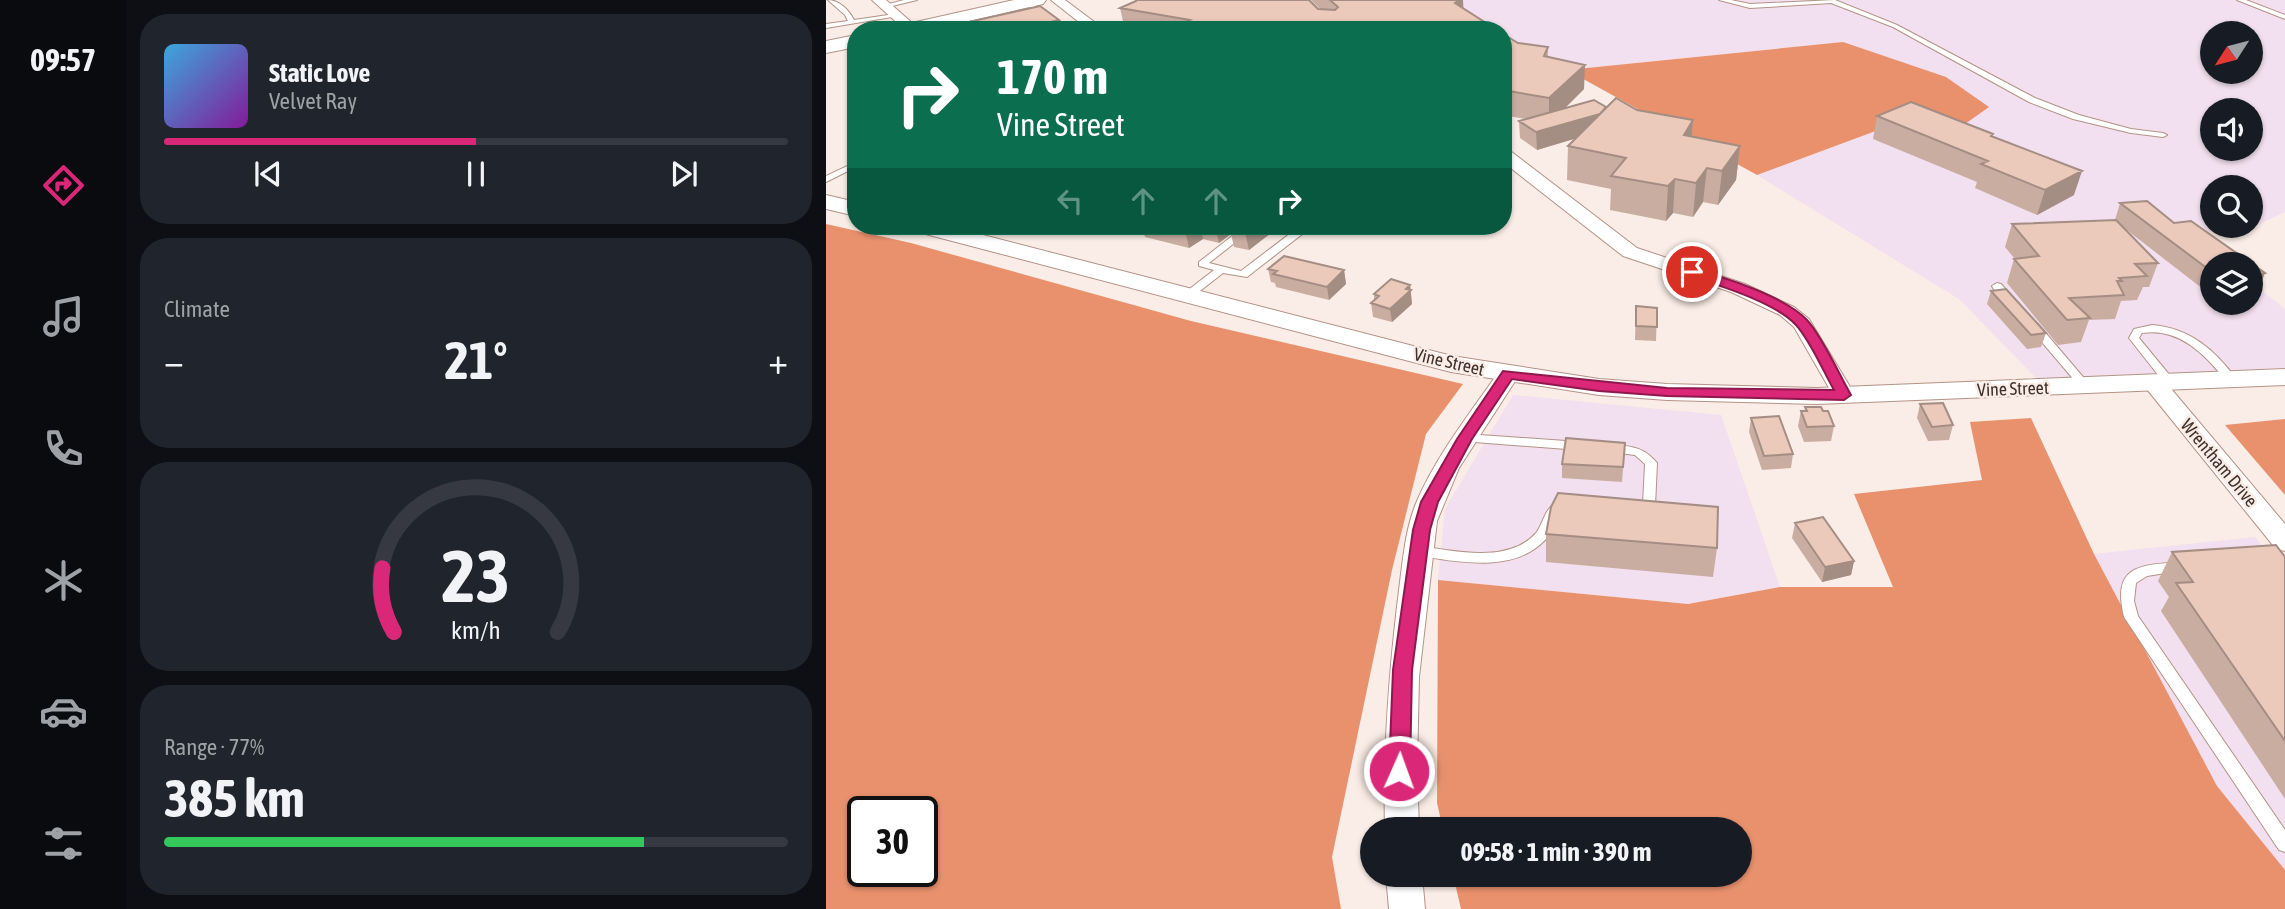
<!DOCTYPE html>
<html lang="en">
<head>
<meta charset="utf-8">
<style>
  :root { --surface:#171b24; --page:#20242c; --text:#f1f3f6; --muted:#9ea1a6; --line:#363941; --accent:#db2777 }
  body { margin:0; font-family:"Asap Condensed",sans-serif; background:var(--page); color:var(--text); height:100vh; display:flex; flex-direction:column; font-size:26px; white-space:nowrap }
  * { box-sizing:border-box; margin:0 }
  p { font-size:23px; color:var(--muted) }
  .icon { flex:none; width:38px; height:38px; fill:none; stroke:currentColor; stroke-width:2; stroke-linecap:round; stroke-linejoin:round }
  .map { position:relative; flex:1; overflow:hidden }
  .panel { display:flex; flex-direction:column; gap:14px; padding:14px; background:#0d0f14; width:700px }
  .panel>* { flex:none }
  .hud { position:absolute; left:21px; top:21px; width:665px; height:214px; border-radius:28px; box-shadow:0 2px 5px #0004; background:#0b6e4f; color:#fff; overflow:hidden }
  .needle { width:46px; rotate:234deg }
  .tools { position:absolute; left:1374px; top:21px; display:grid; gap:14px }
  .tools a { display:grid; place-items:center; width:63px; height:63px; border-radius:50%; background:var(--surface); box-shadow:0 2px 5px #0004; font-size:35px }
  .speed { position:absolute; left:21px; top:796px; display:flex; gap:14px; font-size:35px; font-weight:700; text-align:center }
  .speed>* { display:grid; place-content:center; width:91px; height:91px; border-radius:50%; background:var(--surface); box-shadow:0 2px 5px #0004; line-height:1 }
  .speed .limit { border:4px solid #111; border-radius:10px; background:#fff; color:#111 }
  .pin { position:absolute; display:grid; place-items:center; width:60px; height:60px; color:#fff; margin:-30px; border:4px solid #fff; border-radius:50%; box-shadow:0 2px 7px #0007 }
  .me { position:absolute; width:77px; margin:-38px; rotate:2deg; stroke-linejoin:round; filter:drop-shadow(0 0 5px #0008) }
  .turn { display:flex; align-items:center; gap:24px; height:147px; padding:0 35px; font-size:32px }
  .turn .icon { width:91px; height:91px; stroke-width:2.5 }
  .turn b { display:block; font-size:49px; line-height:60px }
  .lanes { display:flex; align-items:center; height:66px; padding:0 35px; background:#0003; justify-content:center; gap:35px; direction:ltr }
  .lanes .off { opacity:.35 }
  .big { font-size:52px; font-weight:700; line-height:1.1 }
  .panel .widget { flex:1; display:flex; flex-direction:column; justify-content:center; gap:10px; min-width:0; padding:0 24px; border-radius:28px; background:var(--page) }
  .panel .dial { align-items:center; gap:0 }
  .dial svg { height:182px; overflow:visible; fill:none; stroke:var(--line); stroke-width:7; stroke-linecap:round; text-anchor:middle }
  .dial text { fill:var(--text); stroke:none }
  .song { display:flex; align-items:center; gap:21px }
  .cover { width:84px; height:84px; border-radius:10px; background:linear-gradient(135deg,hsl(200 70% 55%),hsl(290 70% 35%)) }
  .played { height:7px; border-radius:4px; background:linear-gradient(90deg,var(--accent) 50%,var(--line) 50%) }
  .keys { display:flex; justify-content:space-around; direction:ltr }
  .heat { display:flex; justify-content:space-between; align-items:center; font-size:38px; direction:ltr }
  .charge { height:10px; border-radius:5px; background:linear-gradient(90deg,#34c759 77%,var(--line) 0) }
  .trip { position:absolute; left:534px; top:817px; width:392px; height:70px; border-radius:35px; background:var(--surface); box-shadow:0 2px 5px #0004; font-weight:700; line-height:70px; text-align:center }
  main { display:flex; flex:1; min-height:0 }
  .dock { display:flex; flex-direction:column; width:126px; justify-content:space-around; align-items:center; background:#090b0e; color:var(--muted) }
  .dock .icon { width:49px; height:49px }
  .dock .on { color:var(--accent) }
  .dock b { font-size:32px; color:var(--text) }
  .map>svg:first-child { display:block }
  .industrial { fill:#f2dfef; fill-rule:evenodd }
  .forest { fill:#e9916d; fill-rule:evenodd }
  .lines { fill:none; stroke-linecap:round; stroke-linejoin:round }
  .service-casing { stroke:#b39386; stroke-width:2 }
  .minor-casing { stroke:#b39386; stroke-width:2 }
  .tertiary-casing { stroke:#b39386; stroke-width:2 }
  .secondary-casing { stroke:#b39386; stroke-width:2 }
  .service { fill:#fff; fill-rule:evenodd }
  .minor { fill:#fff; fill-rule:evenodd }
  .tertiary { fill:#fff; fill-rule:evenodd }
  .secondary { fill:#fff; fill-rule:evenodd }
  .wall { fill:#caada1 }
  .shaded-wall { fill:#a48d83 }
  .building { fill:#ebc9bb; stroke:#a48d83; stroke-width:2 }
  .route { fill:#db2777; stroke:#8e194d; stroke-width:2 }
  .labels { text-anchor:middle; stroke-width:5; stroke-linejoin:round; paint-order:stroke }
  .street-label { font-size:18px; fill:#3f312c; stroke:#faece6 }
</style>
</head>
<body>
<main>
<nav class="dock">
<b>09:57</b>
<svg class="icon on" aria-label="directions" viewBox="0 0 24 24"><path d="M12 3l9 9-9 9-9-9zM9 14v-3h6M13 9l2 2-2 2"/></svg>
<svg class="icon" aria-label="music" viewBox="0 0 24 24"><path d="M9 18V5l10-2v13"/><circle cx="6" cy="18" r="3"/><circle cx="16" cy="16" r="3"/></svg>
<svg class="icon" aria-label="phone" viewBox="0 0 24 24"><path d="M5 4h4l2 5-3 2q2 4 5 5l2-3 5 2v4C11 20 4 13 5 4z"/></svg>
<svg class="icon" aria-label="climate" viewBox="0 0 24 24"><path d="M12 3v18M4 7l16 10M4 17L20 7"/></svg>
<svg class="icon" aria-label="car" viewBox="0 0 24 24"><path d="M5 17H2v-5l4-1 3-4h7l3 4 3 1v5h-3M9 17h6M6 11h13"/><circle cx="7" cy="17" r="2"/><circle cx="17" cy="17" r="2"/></svg>
<svg class="icon" aria-label="filters" viewBox="0 0 24 24"><path d="M4 7h16M4 17h16"/><circle cx="9" cy="7" r="2"/><circle cx="15" cy="17" r="2"/></svg>
</nav>
<section class="panel">
<div class="widget">
<div class="song"><i class="cover"></i><div><b>Static Love</b><p>Velvet Ray</p></div></div>
<div class="played"></div>
<div class="keys"><svg class="icon" aria-label="previous" viewBox="0 0 24 24"><path d="M18 5L8 12l10 7zM5 5v14"/></svg><svg class="icon" aria-label="pause" viewBox="0 0 24 24"><path d="M8 5v14M16 5v14"/></svg><svg class="icon" aria-label="next" viewBox="0 0 24 24"><path d="M6 5l10 7-10 7zM19 5v14"/></svg></div>
</div>
<div class="widget"><p>Climate</p>
<div class="heat"><a>−</a><b class="big">21°</b><a>+</a></div>
</div>
<div class="widget dial"><svg viewBox="0 0 100 80">
<path d="M14 69A42 42 0 1 1 86 69"/>
<path d="M14 69A42 42 0 0 1 9 41" stroke="#db2777"/>
<text x="50" y="56" font-size="32" font-weight="700">23</text>
<text x="50" y="72" font-size="11">km/h</text>
</svg></div>
<div class="widget"><p>Range · 77%</p><b class="big">385 km</b><div class="charge"></div></div>
</section>
<div class="map">
<svg width="1459" height="909" viewBox="0 0 1459 909">
  <rect width="100%" height="100%" fill="#faece6"/>
  <path class="industrial" d="M617 0H1459V212L1431 225 1363 235 1386 264V303H1424L1425 282 1459 309V368L1211 379 1133 299 931 175 1082 119 1017 42 741 70 677 34V30H670ZM1386 33H1424V72H1386ZM1386 110H1424V149H1386ZM1386 187H1424V226H1386Z
    M687 395 895 415 954 587 862 604 612 580 619 509Z
    M1429 537 1459 575V870L1391 786 1268 554Z"/>
  <path class="forest" d="M1017 42 1120 77 1163 107 1122 136 1082 119 931 175 741 70Z
    M0 224 85 243 365 321 637 384 600 434 566 570 506 857 515 909H0ZM37 812H96V872H37Z
    M1205 418 1268 554 1391 786 1459 870V909H635L627 875H914V830L617 829 611 803 612 580 862 604 954 587H1067L1028 494 1156 480 1144 422Z
    M1459 419V495L1399 425Z"/>
  <g class="lines">
    <g class="service-casing">
      <path id="service" d="M2 0C13 0 23 10 28 20L69 14 72 16 0 28V24L22 21 19 15Z
        M78 0H91L58 8 55 6Z
        M893 0H905L924 4 1009 0 1071 25 1209 98 1253 115 1305 129 1337 133 1341 135 1337 137 1305 133 1247 119 1203 102 1067 27 1005 3 924 8Z
        M1411 0H1420L1459 15V19Z
        M199 1H203L242 30H234L199 3Z
        M30 162V167L0 182V176Z
        M419 226H430L383 263 415 271 474 226H482L484 228 421 277 397 273 365 298H357V294L388 270 373 266V262Z
        M1171 283 1175 284 1189 300V304H1181L1167 288 1166 286Z
        M1207 322 1211 323 1263 384 1265 386 1263 388H1255L1203 327 1202 325Z
        M1326 325C1364 328 1389 350 1411 380L1405 383 1401 382C1380 355 1353 327 1316 333L1313 338 1350 383 1344 386 1340 385 1303 338 1308 329Z
        M639 434 754 442 760 446 754 450 635 441 633 438Z
        M782 444C804 447 816 445 831 463L829 506 828 509 814 515 808 511 817 504 819 464 809 455 778 451 776 448Z
        M731 503 737 507C730 517 727 531 719 540 688 573 633 562 594 556L589 554 587 551 589 548 594 546C629 551 683 564 710 533 718 523 718 508 731 503Z
        M1354 562 1359 564 1361 567 1359 570 1321 576 1310 583 1308 601 1312 616 1459 830V852L1453 850 1298 617C1286 566 1312 565 1354 562Z"/>
    </g>
    <g class="minor-casing">
      <path id="minor" d="M46 0H60L92 28 79 30Z
        M225 0H239L279 30H263Z
        M677 149 683 150 811 248 919 284 968 307 983 319 1029 395 1026 400H1010L968 327 954 315 905 292 797 256 677 162Z
        M682 368 690 370 693 375 633 468 611 521 593 677 591 767 593 830H559C557 749 563 670 573 590 577 560 579 529 591 501 612 453 645 412 674 370Z
        M1328 376 1336 378 1459 524V551L1450 549 1320 388 1317 383 1320 378Z
        M560 875H596L599 909H563Z"/>
    </g>
    <g class="tertiary-casing">
      <path id="tertiary" d="M0 195 30 202V216L0 209Z
        M85 226H122L626 356 773 379 841 384 991 388 1459 369V385L991 404 841 400 773 395 625 372 88 231Z"/>
    </g>
    <g class="secondary-casing">
      <path id="secondary" d="M188 0H220L217 4 104 30H70L72 26Z
        M30 35V47L0 53V41Z"/>
    </g>
    <use href="#service" class="service"/>
    <use href="#minor" class="minor"/>
    <use href="#tertiary" class="tertiary"/>
    <use href="#secondary" class="secondary"/>
  </g>
  <path class="wall" d="M308 0H483L492 9H494L485 0H637V8L671 30H299L294 8 309 2Z
    M233 20 236 30H140L138 23Z
    M677 34 692 43 722 47V57L758 89 739 108 780 107 811 110 866 136 914 146 910 180 892 205 877 202 867 217 847 213 840 221 784 210 785 189 741 180 742 146 750 138 711 150 694 138 693 121 699 119 677 115Z
    M1051 116 1166 136 1248 195 1211 215 1149 188 1151 182 1047 139Z
    M1321 201 1348 223 1365 221 1439 273 1431 292 1424 293V264H1386V296L1297 227 1332 263 1323 287H1317L1311 300 1295 301 1289 319 1263 320 1255 342 1232 345 1181 283 1188 259H1189L1179 247 1186 224 1289 220 1294 203Z
    M316 226H454L423 250 408 247 405 234 393 243 377 239 363 248 319 237Z
    M442 269 518 270 520 284 503 300 450 287 449 283 445 282Z
    M584 285 586 304 566 322 547 317 545 303 548 300V294Z
    M1165 291 1220 333 1215 347 1201 349 1161 304Z
    M810 306 831 308 830 341 809 340Z
    M1094 404 1127 425 1123 440 1102 441 1091 418Z
    M979 407 997 411 1008 426 1005 441 978 442 972 426 975 411H979Z
    M925 418 967 454 965 468 936 470 923 432Z
    M799 443 796 482 736 478V464Z
    M969 523 1028 561 1025 575 996 582 966 538Z
    M720 534 891 548 887 577 720 562Z
    M1346 552 1459 557V799L1335 611 1343 597 1332 581Z"/>
  <path class="shaded-wall" d="M634 0H637L638 20 629 3Z
    M233 20 236 30H191Z
    M559 26V30H545Z
    M759 65 758 89 723 124V98Z
    M786 110 785 128 711 150 710 132Z
    M867 120 864 153 858 135Z
    M914 146 910 180 892 205 896 171Z
    M881 168 877 202 867 217 870 183Z
    M1256 171 1248 195 1211 215 1219 190Z
    M849 179 847 213 840 221 842 186Z
    M366 226H374L377 239 363 248 359 230Z
    M389 226H415L404 229 405 234 393 243Z
    M428 226H454L423 250 419 232Z
    M518 270 520 284 503 300 501 287Z
    M1439 273 1431 292 1424 293V276Z
    M584 285 586 304 566 322 564 309Z
    M1028 561 1025 575 996 582 999 567Z"/>
  <path class="building" d="M310 0H483L492 9 509 10 512 7 504 0H634L629 3 671 30H565L559 26 545 30H344L364 20 294 8 310 1Z
    M214 6 233 20 191 30H146L138 23Z
    M123 24 130 30 100 29Z
    M677 34 692 43 722 47 718 56 759 65 723 98 677 90Z
    M790 98 811 110 867 120 858 135 914 146 896 171 881 168 870 183 849 179 842 186 785 176 800 158 742 146Z
    M768 100 780 107 774 114 710 132 693 121Z
    M1085 102 1167 134 1165 136 1256 171 1219 190 1155 164 1162 161 1051 116Z
    M1321 201 1348 223 1365 221 1439 273 1424 276V264H1386V272L1294 203Z
    M1290 220 1332 263 1309 264 1321 276 1293 278 1296 281H1291L1298 295 1243 298 1264 318 1241 320 1188 259 1213 256 1186 224Z
    M340 226H366L359 230Z
    M408 226H428L419 232 404 229Z
    M458 256 518 270 501 287 447 274 451 271 442 269Z
    M565 279 584 285 580 289 585 290 564 309 545 303 553 296 548 294Z
    M1180 289 1220 333 1205 335 1165 291Z
    M810 306 831 308V327L810 326Z
    M1117 403 1127 425 1106 427 1094 404Z
    M979 407H995L997 411H1002L1008 426 981 427 975 411H981Z
    M953 416 967 454 938 456 925 418Z
    M740 438 799 443 797 467 736 464Z
    M732 493 892 507 891 548 720 534 725 507Z
    M997 517 1028 561 999 567 969 523Z
    M1450 545 1459 557V741L1350 583 1367 582 1346 552Z"/>
  <path class="route" d="M866 269C896 276 960 297 981 320 996 336 1013 374 1025 395L1018 400 841 396 773 391 686 379 646 439 612 502 604 530 586 670 584 771 581 778 573 780 566 778 563 771 567 670 587 530 595 502 631 439 677 371 841 388 1008 390C997 371 984 340 970 325 949 302 891 285 862 275L860 272Z"/>
  <g class="labels">
    <g class="street-label">
      <text transform="translate(623 362) rotate(13)" y="6">Vine Street</text>
      <text transform="translate(1187 389) rotate(-2)" y="6">Vine Street</text>
      <text transform="translate(1393 463) rotate(50)" y="6">Wrentham Drive</text>
    </g>
  </g>
</svg>
<div class="tools">
<a><svg class="needle" viewBox="-14 -14 28 28"><path d="M0-13l5 13h-10z" fill="#e53935"/><path d="M0 13l5-13h-10z" fill="#9ea1a6"/></svg></a>
<a><svg class="icon" aria-label="sound" viewBox="0 0 24 24"><path d="M4 9h4l5-4v14l-5-4H4zM17 9q2 3 0 6"/></svg></a>
<a><svg class="icon" aria-label="search" viewBox="0 0 24 24"><circle cx="10" cy="10" r="6"/><path d="M15 15l6 6"/></svg></a>
<a><svg class="icon" aria-label="layers" viewBox="0 0 24 24"><path d="M12 4l9 5-9 5-9-5zM3 14l9 5 9-5"/></svg></a>
</div>
<div class="speed"><div class="limit">30</div></div>
<div class="pin" style="left:866px;top:272px;background:#d93025"><svg class="icon" aria-label="arrive" viewBox="0 0 24 24"><path d="M6 21V4h12l-3 4 3 4H6"/></svg></div>
<svg class="me" style="left:573px;top:771px" viewBox="-20 -20 40 40"><circle r="17" fill="#db2777" stroke="#fff" stroke-width="3"/><path d="M0-11L8 9 0 5-8 9z" fill="#fff"/></svg>
<div class="trip">09:58 · 1 min · 390 m</div>
<div class="hud">
<div class="turn"><svg class="icon" aria-label="right" viewBox="0 0 24 24"><path d="M7 20v-9h11M14 6l5 5-5 5"/></svg><div><b>170 m</b>Vine Street</div></div>
<div class="lanes"><svg class="icon off" aria-label="left" viewBox="0 0 24 24"><path d="M17 20v-9H6M10 6l-5 5 5 5"/></svg><svg class="icon off" aria-label="ahead" viewBox="0 0 24 24"><path d="M12 20V5M6 11l6-6 6 6"/></svg><svg class="icon off" aria-label="ahead" viewBox="0 0 24 24"><path d="M12 20V5M6 11l6-6 6 6"/></svg><svg class="icon" aria-label="right" viewBox="0 0 24 24"><path d="M7 20v-9h11M14 6l5 5-5 5"/></svg></div>
</div>
</div>
</main>
</body>
</html>
